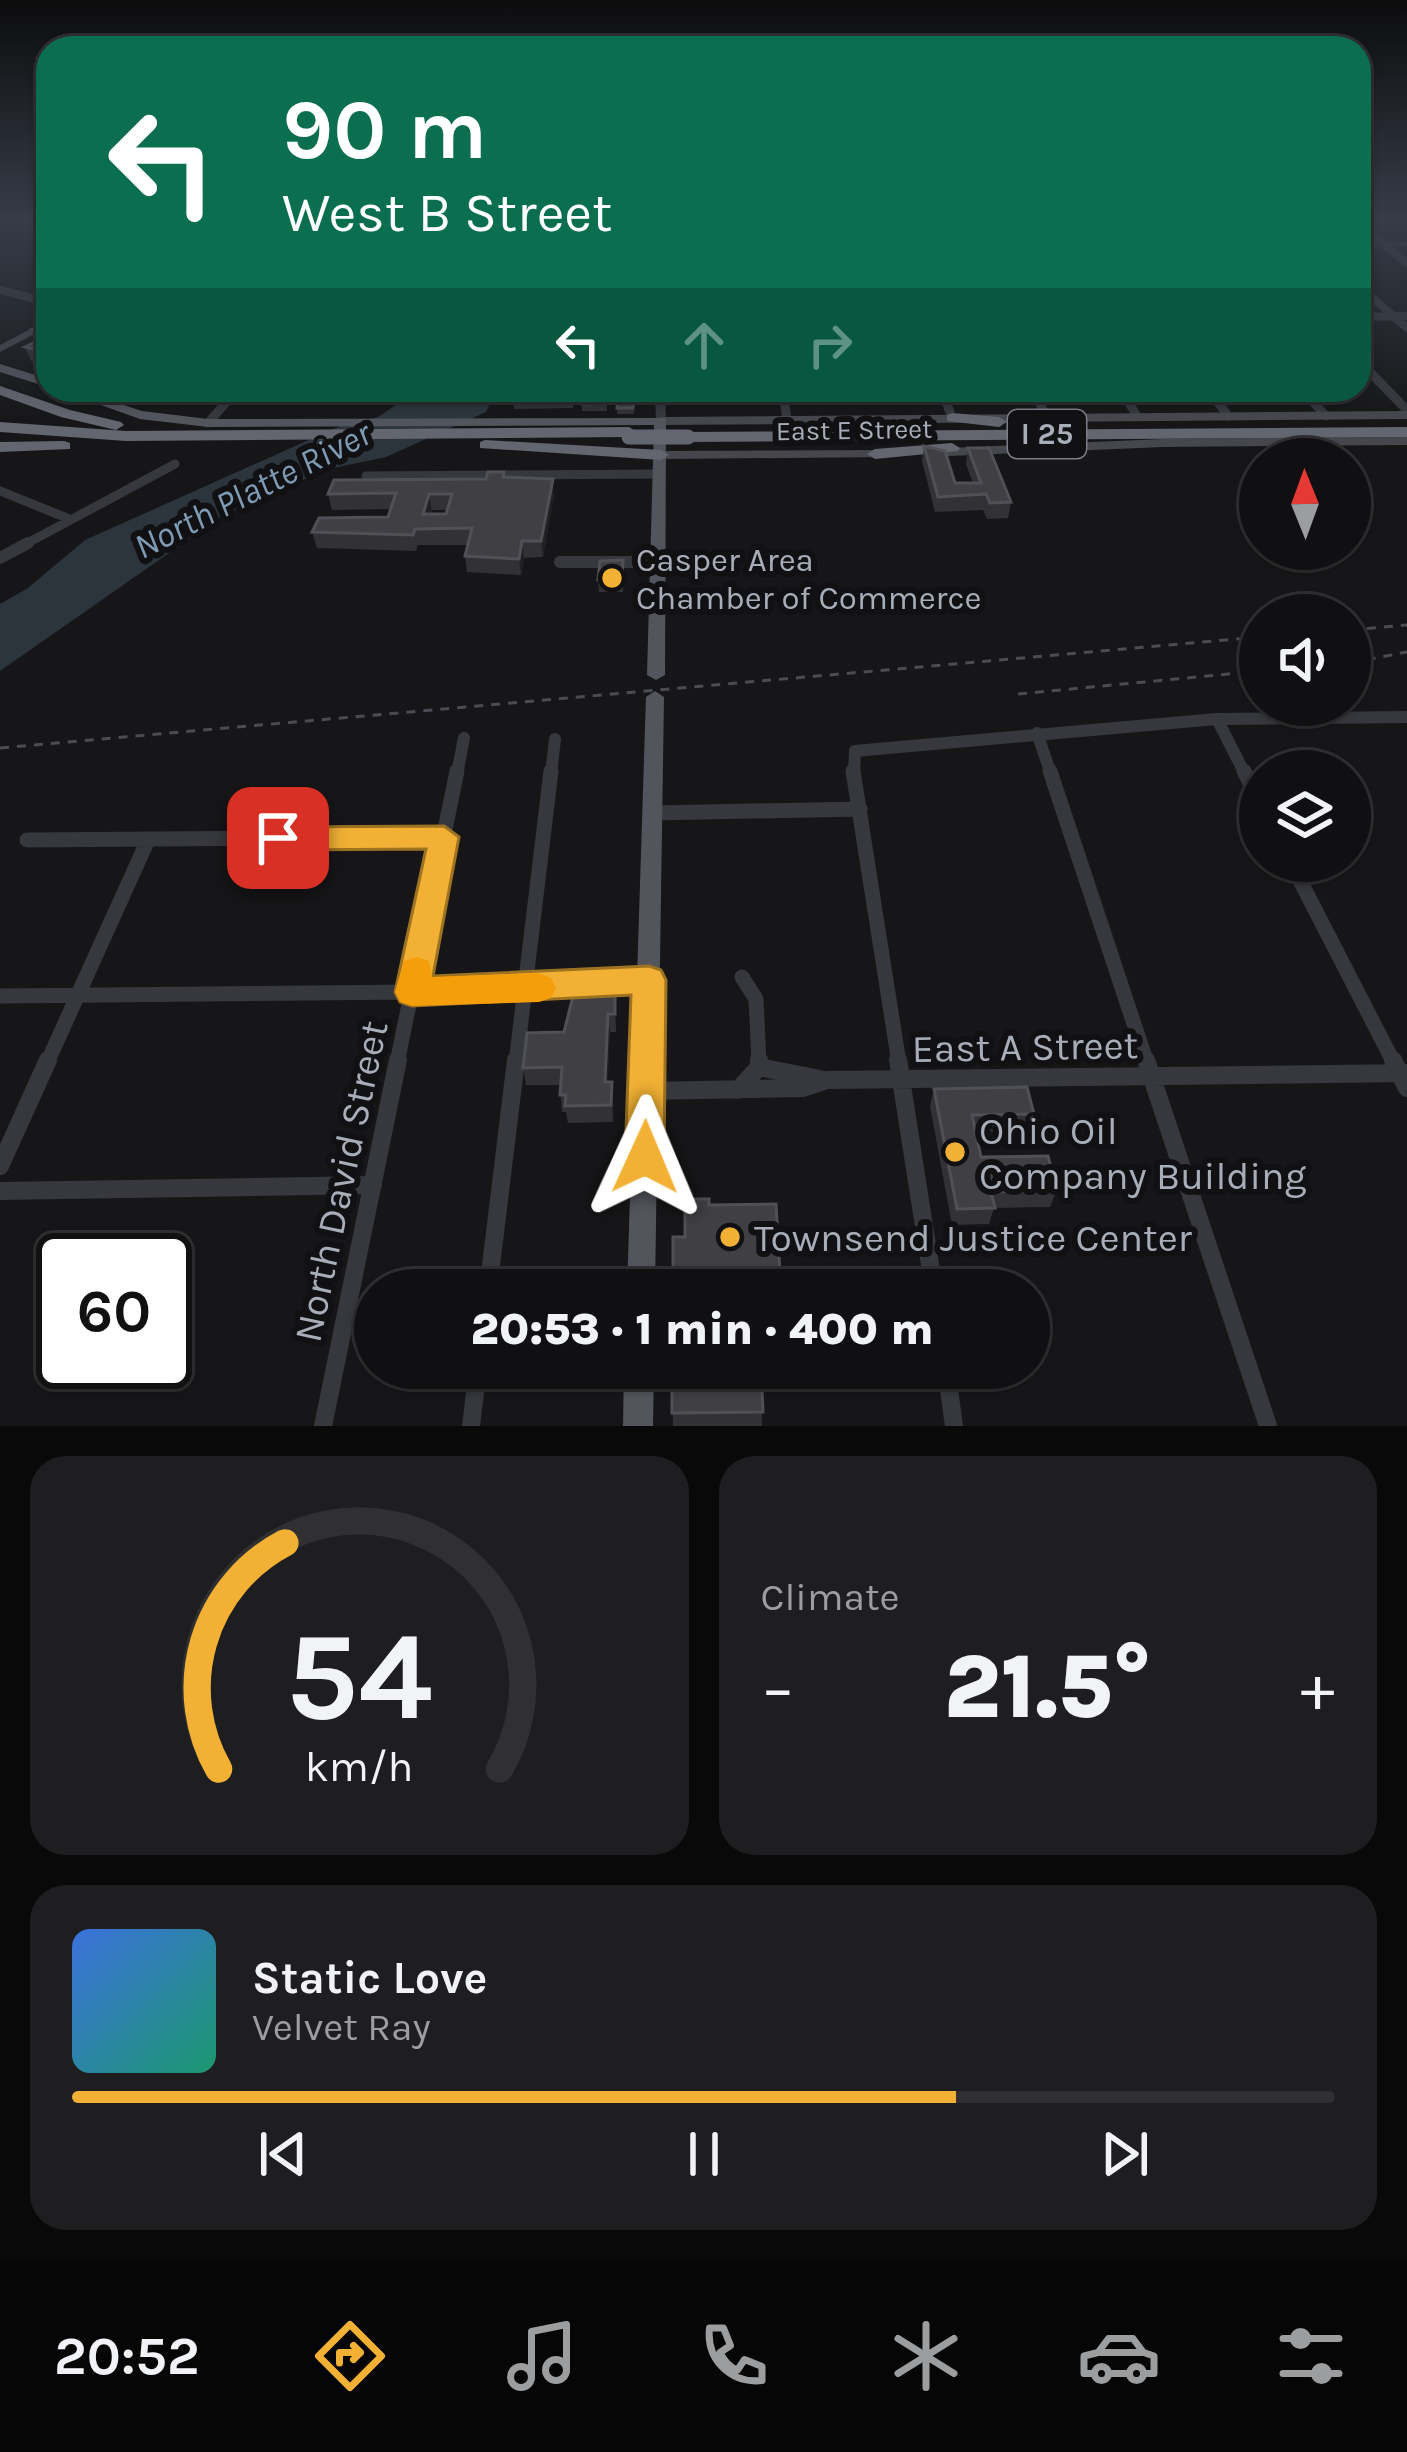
<!DOCTYPE html>
<html lang="en">
<head>
<meta charset="utf-8">
<style>
  :root { --surface:#101012; --page:#1e1e20; --text:#f1f3f6; --muted:#9c9d9f; --line:#303032; --accent:#f2b134 }
  body { margin:0; font-family:Karla,sans-serif; background:var(--page); color:var(--text); height:100vh; display:flex; flex-direction:column; font-size:45px; white-space:nowrap }
  * { box-sizing:border-box; margin:0 }
  p { font-size:39px; color:var(--muted) }
  .icon { flex:none; width:66px; height:66px; fill:none; stroke:currentColor; stroke-width:2; stroke-linecap:round; stroke-linejoin:round }
  .map { position:relative; height:1426px; overflow:hidden }
  .panel { display:flex; flex-direction:column; gap:30px; padding:30px; background:#09090a; flex:1 }
  .panel>* { flex:none }
  .guide { position:absolute; left:36px; top:36px; width:1335px; height:366px; border-radius:36px; box-shadow:0 3px 9px #0004,0 0 0 3px var(--line); background:#0b6e4f; color:#fff; overflow:hidden }
  .needle { width:78px; rotate:359deg }
  .controls { position:absolute; left:1239px; top:438px; display:grid; gap:24px }
  .controls a { display:grid; place-items:center; width:132px; height:132px; border-radius:50%; background:var(--surface); box-shadow:0 3px 9px #0004,0 0 0 3px var(--line); font-size:60px }
  .speed { position:absolute; left:36px; top:1233px; display:flex; gap:24px; font-size:60px; font-weight:700; text-align:center }
  .speed>* { display:grid; place-content:center; width:156px; height:156px; border-radius:50%; background:var(--surface); box-shadow:0 3px 9px #0004,0 0 0 3px var(--line); line-height:1 }
  .speed .limit { border:6px solid #111; border-radius:18px; background:#fff; color:#111 }
  .pin { position:absolute; display:grid; place-items:center; width:102px; height:102px; color:#fff; margin:-51px; border-radius:24px; box-shadow:0 6px 18px #0006 }
  .me { position:absolute; width:132px; margin:-66px; rotate:1deg; stroke-linejoin:round; filter:drop-shadow(0 0 9px #0008) }
  .turn { display:flex; align-items:center; gap:42px; height:252px; padding:0 48px; font-size:54px }
  .turn .icon { width:156px; height:156px; stroke-width:2.5 }
  .turn b { display:block; font-size:84px; line-height:102px }
  .lanes { display:flex; align-items:center; height:114px; padding:0 48px; background:#0003; justify-content:center; gap:60px; direction:ltr }
  .lanes .off { opacity:.35 }
  .big { font-size:90px; font-weight:800; line-height:1.1 }
  .panel .card { flex:1; display:flex; flex-direction:column; justify-content:center; gap:18px; min-width:0; padding:0 42px; border-radius:36px; background:var(--page) }
  .panel .dial { align-items:center; gap:0 }
  .dial svg { height:312px; overflow:visible; fill:none; stroke:var(--line); stroke-width:7; stroke-linecap:round; text-anchor:middle }
  .dial text { fill:var(--text); stroke:none }
  .song { display:flex; align-items:center; gap:36px }
  .cover { width:144px; height:144px; border-radius:18px; background:linear-gradient(135deg,hsl(220 70% 55%),hsl(160 70% 35%)) }
  .played { height:12px; border-radius:6px; background:linear-gradient(90deg,var(--accent) 70%,var(--line) 70%) }
  .keys { display:flex; justify-content:space-around; direction:ltr }
  .heat { display:flex; justify-content:space-between; align-items:center; font-size:66px; direction:ltr }
  .panel .tiles { flex:1; display:grid; gap:30px; grid-template-columns:1fr 1fr }
  .card:last-child { grid-column:span 2 }
  .trip { position:absolute; left:354px; top:1269px; width:696px; height:120px; border-radius:60px; background:var(--surface); box-shadow:0 3px 9px #0004,0 0 0 3px var(--line); font-weight:800; line-height:120px; text-align:center }
  .menu { display:flex; height:192px; justify-content:space-around; align-items:center; background:#060607; color:var(--muted) }
  .menu .icon { width:84px; height:84px }
  .menu .on { color:var(--accent) }
  .menu b { font-size:54px; color:var(--text) }
  .map>svg:first-child { display:block }
  .water { fill:#2c353c }
  .lines { fill:none; stroke-linecap:round; stroke-linejoin:round }
  .minor-far4 { stroke:#37383d; stroke-width:8 }
  .minor-far3 { stroke:#37383d; stroke-width:9 }
  .minor-far2 { stroke:#37383d; stroke-width:12 }
  .minor-far1 { stroke:#37383d; stroke-width:15 }
  .minor { stroke:#37383d; stroke-width:18 }
  .tertiary { fill:#37383d; fill-rule:evenodd }
  .secondary { fill:#45474d; fill-rule:evenodd }
  .primary { fill:#53555c; fill-rule:evenodd }
  .motorway { fill:#63666e; fill-rule:evenodd }
  .rail { stroke:#4a4c52; stroke-width:3; stroke-dasharray:9 8; stroke-linecap:butt }
  .motorway-bridge { stroke:#63666e; stroke-width:15 }
  .wall { fill:#323236; fill-rule:evenodd }
  .shaded-wall { fill:#212124 }
  .building { fill:#3f3f44; stroke:#4f5156; stroke-width:3; fill-rule:evenodd }
  .route { fill:#f2b134; stroke:#9d7322; stroke-width:3 }
  .slow { fill:#f59e0b }
  .poi-dot { fill:#f2b134; stroke:#111113; stroke-width:4.5 }
  .labels { text-anchor:middle; stroke-width:12; stroke-linejoin:round; paint-order:stroke }
  .far-street-label { font-size:27px; fill:#a8adb8; stroke:#111113 }
  .shield { fill:#111113; stroke:#7b7e86; stroke-width:3 }
  .shield-label { font-size:30px; font-weight:bold; fill:#a8adb8 }
  .poi-label { font-size:33px; fill:#a8adb8; stroke:#111113; text-anchor:start }
  .water-label { font-size:36px; font-style:italic; fill:#7f9bb3; stroke:#111113 }
  .near-street-label { font-size:39px; fill:#a8adb8; stroke:#111113 }
  .near-poi-label { font-size:39px; fill:#a8adb8; stroke:#111113; text-anchor:start }
</style>
</head>
<body>
<div class="map">
<svg width="1407" height="1426" viewBox="0 0 1407 1426">
  <rect width="100%" height="100%" fill="#161618"/>
  <path class="water" d="M418 390H496L486 412 386 457 328 469 225 514 0 671V604L28 588 85 540 340 426 378 417Z"/>
  <g class="lines">
    <path class="minor-far4" d="M1359 225 1407 263
      M1359 286 1407 328
      M0 290 48 302
      M1359 317 1407 316
      M1359 361 1363 365"/>
    <path class="minor-far3" d="M1360 362 1407 410
      M783 390 787 420
      M942 390 952 418
      M1033 390 1047 418
      M1121 390 1137 416
      M1209 390 1228 416
      M1302 390 1326 416
      M208 423 237 390
      M366 476 660 474
      M0 491 67 518
      M22 546 175 464"/>
    <path class="minor-far2" d="M0 558 28 543
      M560 562H661
      M1217 719 1245 774
      M1037 733 1051 774
      M457 774 464 738
      M551 774 555 739
      M854 774 855 751 1217 719 1407 717"/>
    <path class="minor-far1" d="M853 771 899 1063
      M1050 771 1147 1063
      M1244 771 1260 803
      M653 813 860 809
      M27 840 444 837
      M1290 861 1394 1063
      M742 977 756 999 759 1063
      M0 996 412 992 648 980
      M47 1063 148 840
      M397 1063 457 771
      M516 1063 551 771"/>
    <path class="minor" d="M898 1060 934 1290
      M1146 1060 1268 1426
      M1393 1060 1407 1088
      M759 1067 820 1079
      M738 1090 759 1067V1060
      M647 1091 803 1088 827 1080 1407 1073
      M0 1166 48 1060
      M0 1191 373 1185
      M488 1290 516 1060
      M946 1368 954 1426
      M323 1426 398 1060
      M471 1426 478 1368"/>
    <path class="tertiary" d="M1407 242V246L1359 247V243Z
      M655 390H665L666 421 661 424 656 421Z"/>
    <path class="secondary" d="M48 320V327L0 352V345Z
      M1407 411V419L661 425 655 421 661 417Z
      M1407 437V445L1163 447 926 457 920 453 926 449 1163 439Z
      M888 450 892 451V457L661 459 655 455 661 451Z"/>
    <path class="primary" d="M0 364 48 379V387L0 372Z
      M59 390H77L142 411 208 419 666 418 665 675 656 680 647 675 654 425 208 427 140 419Z
      M655 691 664 697 655 1290H627L646 697Z
      M624 1368H654L653 1426H623Z"/>
    <path class="motorway" d="M0 386 70 410 121 422 124 425 116 430 61 417 0 395Z
      M952 413 999 417 1007 422 999 427 947 421V415Z
      M0 422 126 431 629 427 637 432 629 437 126 441 0 432Z
      M1407 427V437L688 442 680 437 688 432Z
      M485 440 661 450 669 455 661 460 480 448V442Z
      M64 441 70 443V449L0 452V442Z
      M952 443 960 448 958 451 875 459 867 454 875 449Z"/>
    <path class="rail" d="M1350 630 1407 625
      M1350 663 1407 652
      M1018 694 1260 671
      M0 748 1260 637"/>
    <path class="motorway-bridge" d="M629 437H688"/>
  </g>
  <path class="wall" d="M48 322V362L45 364 31 361 25 347 38 341 33 329Z
    M176 390H209L207 393Z
    M290 390H305L303 394H291Z
    M356 390H386L375 397 357 393Z
    M574 390 573 408 514 409 513 398Z
    M618 391H634V414H617Z
    M607 396V411H582V404Z
    M924 446 955 483H973L966 464 968 448 1011 502 1008 518 987 519 983 510 935 512 922 461Z
    M505 477 554 495 543 557 524 558 521 575 467 572 465 556 467 545H418L416 551 317 548 312 532 388 517 391 509 332 510 328 494ZM432 510H447L446 514H431Z
    M623 560V592H599L598 580Z
    M615 995 616 1032H610L607 1082H612L613 1122 568 1123 566 1112H562L560 1085H526L523 1068 564 1032Z
    M934 1089 1034 1114 1028 1131 976 1132 981 1157 1057 1190 1050 1207 994 1208 989 1224 952 1225 930 1106Z
    M672 1368H784V1371H761L762 1426H673Z"/>
  <path class="shaded-wall" d="M48 345V362L45 364 39 350Z
    M373 390H386L375 397Z
    M553 479 554 495 543 557 541 541Z
    M429 494 432 510 426 530 423 514Z
    M522 541 524 558 521 575 519 559Z
    M608 1014 610 1032 607 1100 605 1082Z"/>
  <path class="building" d="M48 322V332L33 329 46 323Z
    M48 336V345L39 350 25 347Z
    M514 390H573L572 397 513 398Z
    M618 391H634L633 408H617Z
    M583 396H607V403L582 404Z
    M924 446 945 451 955 483H981L968 448H989L1011 502 990 503 986 494 938 497Z
    M488 472H504L503 477 553 479 541 541H522L519 559 465 556 472 528 415 529 413 535 312 532 319 518 388 517 396 493 328 494 334 480 486 479ZM429 494H452L446 514H423Z
    M623 560 622 580H598L600 561Z
    M615 995V1014H608L605 1082H612L611 1105 565 1106 566 1095H560L562 1067 523 1068 527 1033 564 1032 573 996Z
    M1027 1087 1034 1114 972 1115 981 1157 1048 1156 1057 1190 991 1192 995 1208 957 1209 934 1089Z
    M685 1199H709V1205L776 1204 781 1290H673V1237H685Z
    M672 1368H761L763 1412 672 1413Z"/>
  <linearGradient id="sky" x2="0" y2="1"><stop stop-color="#0c0c0d"/><stop offset="0.52" stop-color="#363c48"/><stop offset="1" stop-color="#363c48" stop-opacity="0"/></linearGradient>
  <rect width="1407" height="421" fill="url(#sky)"/>
  <path class="route" d="M444 826 459 837 433 976 649 966 661 970 666 980 664 1157 658 1170 645 1175 631 1170 625 1157 631 995 412 1006 400 1002 395 992 426 849 278 850 262 838 278 827Z"/>
  <path class="slow" d="M417 957 429 961 432 977 539 973 551 978 556 988 551 998 539 1002 412 1006 400 1002 395 992 404 961Z"/>
  <g class="poi-dot">
    <circle cx="612" cy="578" r="12"/>
    <circle cx="955" cy="1152" r="12"/>
    <circle cx="730" cy="1237" r="12"/>
  </g>
  <g class="labels">
    <g class="far-street-label">
      <text transform="translate(854 430) rotate(-1)" y="9">East E Street</text>
    </g>
    <rect class="shield" x="1008" y="410" width="78" height="48" rx="9"/>
    <g class="shield-label">
      <text x="1047" y="444">I 25</text>
    </g>
    <g class="poi-label">
      <text x="636" y="571">Casper Area<tspan x="636" dy="38">Chamber of Commerce</tspan></text>
    </g>
    <g class="water-label">
      <text transform="translate(252 489) rotate(-27)" y="13">North Platte River</text>
    </g>
    <g class="near-street-label">
      <text transform="translate(1025 1046) rotate(-1)" y="14">East A Street</text>
      <text transform="translate(340 1181) rotate(-78)" y="14">North David Street</text>
    </g>
    <g class="near-poi-label">
      <text x="979" y="1144">Ohio Oil<tspan x="979" dy="45">Company Building</tspan></text>
      <text x="754" y="1251">Townsend Justice Center</text>
    </g>
  </g>
</svg>
<div class="controls">
<a><svg class="needle" viewBox="-14 -14 28 28"><path d="M0-13l5 13h-10z" fill="#e53935"/><path d="M0 13l5-13h-10z" fill="#9c9d9f"/></svg></a>
<a><svg class="icon" aria-label="sound" viewBox="0 0 24 24"><path d="M4 9h4l5-4v14l-5-4H4zM17 9q2 3 0 6"/></svg></a>
<a><svg class="icon" aria-label="layers" viewBox="0 0 24 24"><path d="M12 4l9 5-9 5-9-5zM3 14l9 5 9-5"/></svg></a>
</div>
<div class="speed"><div class="limit">60</div></div>
<div class="pin" style="left:278px;top:838px;background:#d93025"><svg class="icon" aria-label="arrive" viewBox="0 0 24 24"><path d="M6 21V4h12l-3 4 3 4H6"/></svg></div>
<svg class="me" style="left:645px;top:1157px" viewBox="-20 -20 40 40"><path d="M0-17L14 15 0 8-14 15z" fill="#f2b134" stroke="#fff" stroke-width="4"/></svg>
<div class="trip">20:53 · 1 min · 400 m</div>
<div class="guide">
<div class="turn"><svg class="icon" aria-label="left" viewBox="0 0 24 24"><path d="M17 20v-9H6M10 6l-5 5 5 5"/></svg><div><b>90 m</b>West B Street</div></div>
<div class="lanes"><svg class="icon" aria-label="left" viewBox="0 0 24 24"><path d="M17 20v-9H6M10 6l-5 5 5 5"/></svg><svg class="icon off" aria-label="ahead" viewBox="0 0 24 24"><path d="M12 20V5M6 11l6-6 6 6"/></svg><svg class="icon off" aria-label="right" viewBox="0 0 24 24"><path d="M7 20v-9h11M14 6l5 5-5 5"/></svg></div>
</div>
</div>
<section class="panel">
<div class="tiles">
<div class="card dial"><svg viewBox="0 0 100 80">
<path d="M14 69A42 42 0 1 1 86 69"/>
<path d="M14 69A42 42 0 0 1 31 11" stroke="#f2b134"/>
<text x="50" y="56" font-size="32" font-weight="700">54</text>
<text x="50" y="72" font-size="11">km/h</text>
</svg></div>
<div class="card"><p>Climate</p>
<div class="heat"><a>−</a><b class="big">21.5°</b><a>+</a></div>
</div>
<div class="card">
<div class="song"><i class="cover"></i><div><b>Static Love</b><p>Velvet Ray</p></div></div>
<div class="played"></div>
<div class="keys"><svg class="icon" aria-label="previous" viewBox="0 0 24 24"><path d="M18 5L8 12l10 7zM5 5v14"/></svg><svg class="icon" aria-label="pause" viewBox="0 0 24 24"><path d="M8 5v14M16 5v14"/></svg><svg class="icon" aria-label="next" viewBox="0 0 24 24"><path d="M6 5l10 7-10 7zM19 5v14"/></svg></div>
</div>
</div>
</section>
<nav class="menu">
<b>20:52</b>
<svg class="icon on" aria-label="directions" viewBox="0 0 24 24"><path d="M12 3l9 9-9 9-9-9zM9 14v-3h6M13 9l2 2-2 2"/></svg>
<svg class="icon" aria-label="music" viewBox="0 0 24 24"><path d="M9 18V5l10-2v13"/><circle cx="6" cy="18" r="3"/><circle cx="16" cy="16" r="3"/></svg>
<svg class="icon" aria-label="phone" viewBox="0 0 24 24"><path d="M5 4h4l2 5-3 2q2 4 5 5l2-3 5 2v4C11 20 4 13 5 4z"/></svg>
<svg class="icon" aria-label="climate" viewBox="0 0 24 24"><path d="M12 3v18M4 7l16 10M4 17L20 7"/></svg>
<svg class="icon" aria-label="car" viewBox="0 0 24 24"><path d="M5 17H2v-5l4-1 3-4h7l3 4 3 1v5h-3M9 17h6M6 11h13"/><circle cx="7" cy="17" r="2"/><circle cx="17" cy="17" r="2"/></svg>
<svg class="icon" aria-label="filters" viewBox="0 0 24 24"><path d="M4 7h16M4 17h16"/><circle cx="9" cy="7" r="2"/><circle cx="15" cy="17" r="2"/></svg>
</nav>
</body>
</html>
